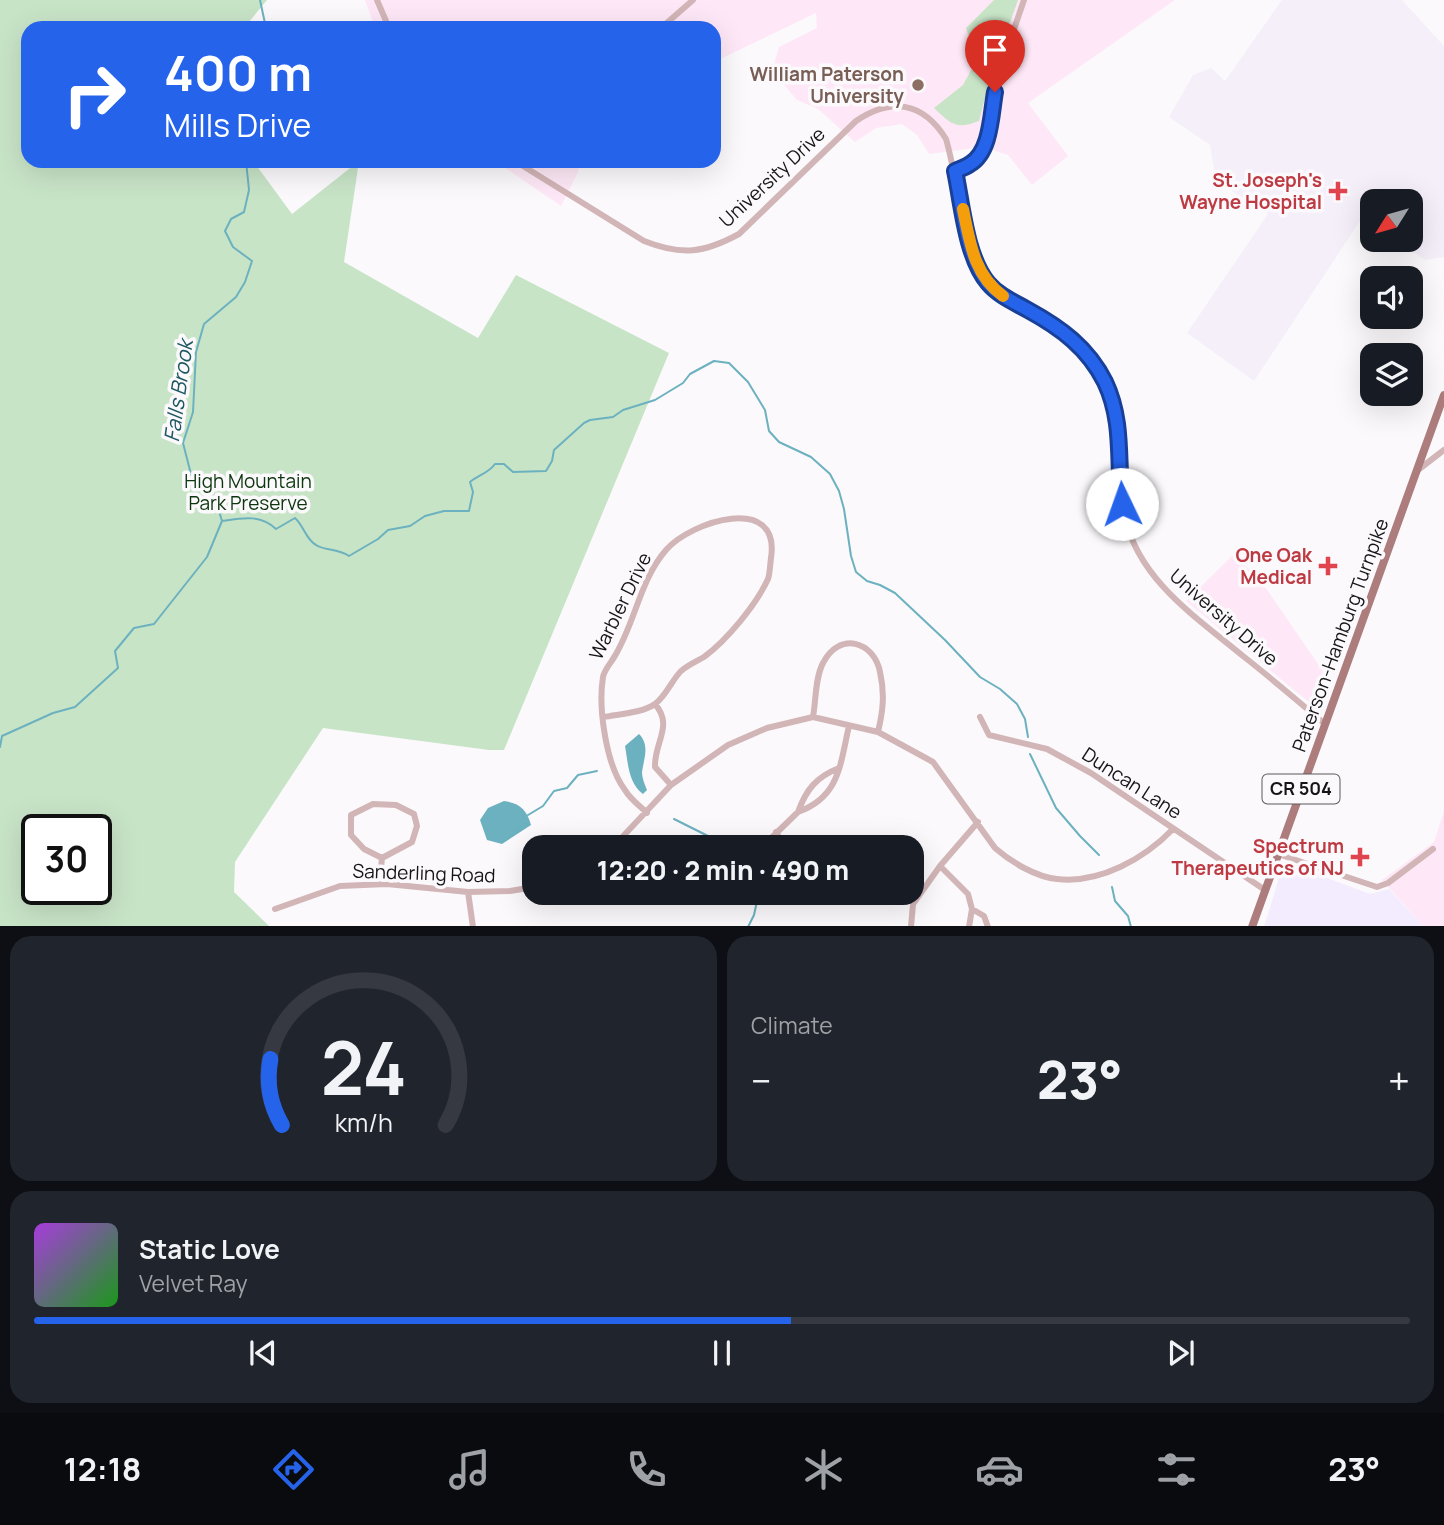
<!DOCTYPE html>
<html lang="en">
<head>
<meta charset="utf-8">
<style>
  :root { --surface:#171b24; --page:#20242c; --text:#f1f3f6; --muted:#9ea1a6; --line:#363941; --accent:#2563eb }
  body { margin:0; font-family:Manrope,sans-serif; background:var(--page); color:var(--text); height:100vh; display:flex; flex-direction:column; font-size:26px; white-space:nowrap }
  * { box-sizing:border-box; margin:0 }
  p { font-size:23px; color:var(--muted) }
  .icon { flex:none; width:38px; height:38px; fill:none; stroke:currentColor; stroke-width:2; stroke-linecap:round; stroke-linejoin:round }
  .map { position:relative; height:926px; overflow:hidden }
  .sheet { display:flex; flex-direction:column; gap:10px; padding:10px; background:#0d0f14; flex:1 }
  .sheet>* { flex:none }
  .hud { position:absolute; left:21px; top:21px; width:700px; height:147px; border-radius:21px; box-shadow:0 7px 28px #0002; background:#2563eb; color:#fff; overflow:hidden }
  .needle { width:46px; rotate:233deg }
  .fabs { position:absolute; left:1360px; top:189px; display:grid; gap:14px }
  .fabs a { display:grid; place-items:center; width:63px; height:63px; border-radius:14px; background:var(--surface); box-shadow:0 7px 28px #0002; font-size:35px }
  .speed { position:absolute; left:21px; top:814px; display:flex; gap:14px; font-size:35px; font-weight:700; text-align:center }
  .speed>* { display:grid; place-content:center; width:91px; height:91px; border-radius:50%; background:var(--surface); box-shadow:0 7px 28px #0002; line-height:1 }
  .speed .limit { border:4px solid #111; border-radius:10px; background:#fff; color:#111 }
  .pin { position:absolute; display:grid; place-items:center; width:60px; height:60px; color:#fff; margin:-72px -30px; border-radius:50% 50% 50% 0; rotate:-45deg; box-shadow:0 0 7px #0007 }
  .pin .icon { rotate:45deg }
  .me { position:absolute; width:77px; margin:-38px; rotate:357deg; stroke-linejoin:round; filter:drop-shadow(0 0 5px #0008) }
  .turn { display:flex; align-items:center; gap:24px; height:147px; padding:0 28px; font-size:32px }
  .turn .icon { width:91px; height:91px; stroke-width:2.5 }
  .turn b { display:block; font-size:49px; line-height:60px }
  .big { font-size:52px; font-weight:800; line-height:1.1 }
  .sheet .card { flex:1; display:flex; flex-direction:column; justify-content:center; gap:10px; min-width:0; padding:0 24px; border-radius:21px; background:var(--page) }
  .sheet .dial { align-items:center; gap:0 }
  .dial svg { height:182px; overflow:visible; fill:none; stroke:var(--line); stroke-width:7; stroke-linecap:round; text-anchor:middle }
  .dial text { fill:var(--text); stroke:none }
  .song { display:flex; align-items:center; gap:21px }
  .cover { width:84px; height:84px; border-radius:10px; background:linear-gradient(135deg,hsl(280 70% 55%),hsl(120 70% 35%)) }
  .played { height:7px; border-radius:4px; background:linear-gradient(90deg,var(--accent) 55%,var(--line) 55%) }
  .keys { display:flex; justify-content:space-around; direction:ltr }
  .heat { display:flex; justify-content:space-between; align-items:center; font-size:38px; direction:ltr }
  .sheet .tiles { flex:1; display:grid; gap:10px; grid-template-columns:1fr 1fr }
  .card:last-child { grid-column:span 2 }
  .trip { position:absolute; left:522px; top:835px; width:402px; height:70px; border-radius:21px; background:var(--surface); box-shadow:0 7px 28px #0002; font-weight:800; line-height:70px; text-align:center }
  .tab-bar { display:flex; height:112px; justify-content:space-around; align-items:center; background:#090b0e; color:var(--muted) }
  .tab-bar .icon { width:49px; height:49px }
  .tab-bar .current { color:var(--accent) }
  .tab-bar b { font-size:32px; color:var(--text) }
  .map>svg:first-child { display:block }
  .built { fill:#f5effa }
  .industrial { fill:#f2ecfe }
  .education { fill:#fee8f7 }
  .green { fill:#c8e4c7; fill-rule:evenodd }
  .water { fill:#6cb1bf }
  .lines { fill:none; stroke-linecap:round; stroke-linejoin:round }
  .stream { stroke:#6cb1bf; stroke-width:2 }
  .minor { stroke:#d2b5b6; stroke-width:6 }
  .major { stroke:#ad7c7d; stroke-width:8 }
  .route-casing { stroke:#184099; stroke-width:18 }
  .route { stroke:#2563eb; stroke-width:12 }
  .slow { stroke:#f59e0b; stroke-width:12 }
  .education-dot { fill:#8d6e63; stroke:#fbf9fc; stroke-width:2.5 }
  .health-dot { fill:#e0444e; stroke:#fbf9fc; stroke-width:2.5 }
  .labels { text-anchor:middle; stroke-width:7; stroke-linejoin:round; paint-order:stroke }
  .shield { fill:#fbf9fc; stroke:#5a595b; stroke-width:2 }
  .shield-label { font-size:18px; font-weight:bold; fill:#151416 }
  .education-label { font-size:19px; font-weight:bold; fill:#785e54; stroke:#fbf9fc; text-anchor:end }
  .street-label { font-size:19px; fill:#151416; stroke:#fbf9fc }
  .health-label { font-size:19px; font-weight:bold; fill:#be3a42; stroke:#fbf9fc; text-anchor:end }
  .park-label { font-size:19px; fill:#0c370e; stroke:#fbf9fc }
  .water-label { font-size:21px; font-style:italic; fill:#1d5862; stroke:#fbf9fc }
</style>
</head>
<body>
<div class="map">
<svg width="1444" height="927" viewBox="0 0 1444 927">
  <rect width="100%" height="100%" fill="#fbf9fc"/>
  <path class="built" d="M1282 0H1402L1444 46V257L1425 260 1394 240H1410V201H1372V225L1362 218 1254 381 1187 333 1268 214 1216 181 1210 145 1169 117 1193 75 1211 68 1225 81Z"/>
  <path class="industrial" d="M1284 862 1370 894 1389 889 1423 926 1264 927Z"/>
  <path class="education" d="M365 0H1175L1028 103 1068 156 1032 185 1008 155 983 147 929 154 917 135 902 124 876 128 855 142 818 109 797 100 772 71 779 47 817 28 816 13 714 62V28H375Z
    M495 161H580L578 172 561 206Z
    M1233 555 1259 578 1331 683 1324 701 1319 705 1311 704 1186 601Z
    M1444 811V926H1423L1382 880 1434 842Z"/>
  <path class="green" d="M0 0H267L244 28H28V161H253L292 214 359 161 344 262 478 338 516 275 669 353 504 750H489L323 728 235 862 234 892 269 926H0ZM37 830H96V889H37Z
    M994 0H1018L989 82 979 121C956 130 951 124 934 108L963 85 977 59 966 28Z"/>
  <path class="water" d="M639 734C650 745 644 758 642 772 642 778 645 785 647 790L643 794C628 783 628 762 625 746Z
    M504 801C520 803 527 810 531 825L502 844 487 840 480 820 488 808Z"/>
  <g class="lines">
    <path class="stream" d="M260 0 266 28
      M222 521C242 518 260 514 276 529L295 518C304 526 306 540 316 545 325 551 337 548 349 556L378 539 388 530 410 526 425 516 444 511H469L473 492 470 482C478 475 489 473 495 464H504L513 472 546 471 552 461 554 450 584 423 590 420 613 417 623 410 655 400 683 383 690 374 714 361 729 363 748 382 765 410 769 431 779 442 811 457 830 474 839 491 844 509 851 556 856 572 867 581 880 585 895 593 945 640 980 677 1000 689 1017 704 1025 719 1028 737
      M0 747 2 736 53 713 75 707 118 668 115 651 134 628 154 624 207 557 222 521 217 505 194 486 183 443 193 412 196 352 204 324 236 297 245 282 252 261 233 247 225 231 231 219 244 212 249 190 246 161
      M1030 754 1056 808 1080 836 1099 855
      M528 815 543 806 554 791 567 788 578 775 597 771
      M674 819 730 847
      M1112 887 1115 901 1128 916 1131 927
      M748 927 754 915 759 892"/>
    <path class="minor" d="M377 0 389 28
      M661 28 693 0
      M515 161 644 241C682 256 704 253 739 234L856 121C892 97 923 102 946 139 957 176 966 259 990 285 1001 297 1015 303 1029 311 1056 325 1080 342 1097 368 1130 422 1112 463 1125 518 1140 581 1196 617 1243 656 1271 678 1298 701 1325 724
      M955 171 972 163 980 155 986 141 998 76 1024 0
      M1418 470 1444 450
      M655 704C674 726 654 742 655 767L671 785
      M604 717C619 714 642 713 655 704 666 696 672 680 681 671 688 665 697 661 704 657 727 640 756 605 768 579 770 573 770 565 771 558 781 493 691 521 666 550 639 581 635 625 613 659 609 665 604 671 603 677 598 708 606 765 625 790 630 799 640 806 647 813
      M813 717C816 701 815 678 823 663 839 631 874 641 880 672 885 694 883 711 878 732
      M980 717 989 735 1047 749 1091 773 1265 890
      M839 768C816 777 806 790 798 812 840 797 840 764 849 726
      M373 804 396 805 414 814 417 826 412 842 382 858 364 849 351 835V815Z
      M776 832 785 847
      M613 847 671 785 728 745 767 728 813 717 878 732 933 762 995 848C1011 862 1036 877 1057 879 1100 884 1145 858 1173 829
      M762 847 798 812
      M1278 854 1377 887 1388 883 1433 849
      M382 858 381 868 387 884
      M940 866 968 894 972 909
      M468 892 473 927
      M275 909 340 886 387 884 468 892 510 891 534 887
      M911 927 913 904 940 866 978 822
      M969 927 972 909 984 916 988 927"/>
    <path class="major" d="M1252 927 1444 395"/>
  </g>
  <g class="lines">
    <g class="route-casing">
      <path id="route" d="M995 92C991 114 991 152 970 164 966 167 960 169 955 171 962 204 966 257 988 283 999 296 1014 302 1028 310 1061 328 1088 348 1105 382 1124 422 1117 462 1122 504"/>
    </g>
    <use href="#route" class="route"/>
    <path class="slow" d="M963 209C970 243 974 275 1003 296"/>
  </g>
  <circle class="education-dot" cx="918" cy="85" r="7"/>
  <g class="health-dot">
    <path d="M1334.5 180.5h7v7h7v7h-7v7h-7v-7h-7v-7h7z"/>
    <path d="M1324.5 555.5h7v7h7v7h-7v7h-7v-7h-7v-7h7z"/>
    <path d="M1356.5 846.5h7v7h7v7h-7v7h-7v-7h-7v-7h7z"/>
  </g>
  <g class="labels">
    <rect class="shield" x="1262.5" y="774.5" width="77" height="29" rx="5"/>
    <g class="shield-label">
      <text x="1301" y="795">CR 504</text>
    </g>
    <g class="education-label">
      <text x="904" y="81">William Paterson<tspan x="904" dy="22">University</tspan></text>
    </g>
    <g class="street-label">
      <text transform="translate(772 177) rotate(-43)" y="7">University Drive</text>
      <text transform="translate(620 606) rotate(-64)" y="7">Warbler Drive</text>
      <text transform="translate(1224 617) rotate(41)" y="7">University Drive</text>
      <text transform="translate(1340 635) rotate(-70)" y="7">Paterson-Hamburg Turnpike</text>
      <text transform="translate(1132 783) rotate(33)" y="7">Duncan Lane</text>
      <text transform="translate(424 873) rotate(2)" y="7">Sanderling Road</text>
    </g>
    <g class="health-label">
      <text x="1322" y="187">St. Joseph's<tspan x="1322" dy="22">Wayne Hospital</tspan></text>
      <text x="1312" y="562">One Oak<tspan x="1312" dy="22">Medical</tspan></text>
      <text x="1344" y="853">Spectrum<tspan x="1344" dy="22">Therapeutics of NJ</tspan></text>
    </g>
    <g class="park-label">
      <text x="248" y="488">High Mountain<tspan x="248" dy="22">Park Preserve</tspan></text>
    </g>
    <g class="water-label">
      <text transform="translate(179 391) rotate(-82)" y="7">Falls Brook</text>
    </g>
  </g>
</svg>
<div class="fabs">
<a><svg class="needle" viewBox="-14 -14 28 28"><path d="M0-13l5 13h-10z" fill="#e53935"/><path d="M0 13l5-13h-10z" fill="#9ea1a6"/></svg></a>
<a><svg class="icon" aria-label="sound" viewBox="0 0 24 24"><path d="M4 9h4l5-4v14l-5-4H4zM17 9q2 3 0 6"/></svg></a>
<a><svg class="icon" aria-label="layers" viewBox="0 0 24 24"><path d="M12 4l9 5-9 5-9-5zM3 14l9 5 9-5"/></svg></a>
</div>
<div class="speed"><div class="limit">30</div></div>
<div class="pin" style="left:995px;top:92px;background:#d93025"><svg class="icon" aria-label="arrive" viewBox="0 0 24 24"><path d="M6 21V4h12l-3 4 3 4H6"/></svg></div>
<svg class="me" style="left:1122px;top:504px" viewBox="-20 -20 40 40"><circle r="19" fill="#fff"/><path d="M0-13L10 11 0 6-10 11z" fill="#2563eb"/></svg>
<div class="trip">12:20 · 2 min · 490 m</div>
<div class="hud">
<div class="turn"><svg class="icon" aria-label="right" viewBox="0 0 24 24"><path d="M7 20v-9h11M14 6l5 5-5 5"/></svg><div><b>400 m</b>Mills Drive</div></div>
</div>
</div>
<section class="sheet">
<div class="tiles">
<div class="card dial"><svg viewBox="0 0 100 80">
<path d="M14 69A42 42 0 1 1 86 69"/>
<path d="M14 69A42 42 0 0 1 9 40" stroke="#2563eb"/>
<text x="50" y="56" font-size="32" font-weight="700">24</text>
<text x="50" y="72" font-size="11">km/h</text>
</svg></div>
<div class="card"><p>Climate</p>
<div class="heat"><a>−</a><b class="big">23°</b><a>+</a></div>
</div>
<div class="card">
<div class="song"><i class="cover"></i><div><b>Static Love</b><p>Velvet Ray</p></div></div>
<div class="played"></div>
<div class="keys"><svg class="icon" aria-label="previous" viewBox="0 0 24 24"><path d="M18 5L8 12l10 7zM5 5v14"/></svg><svg class="icon" aria-label="pause" viewBox="0 0 24 24"><path d="M8 5v14M16 5v14"/></svg><svg class="icon" aria-label="next" viewBox="0 0 24 24"><path d="M6 5l10 7-10 7zM19 5v14"/></svg></div>
</div>
</div>
</section>
<nav class="tab-bar">
<b>12:18</b>
<svg class="icon current" aria-label="directions" viewBox="0 0 24 24"><path d="M12 3l9 9-9 9-9-9zM9 14v-3h6M13 9l2 2-2 2"/></svg>
<svg class="icon" aria-label="music" viewBox="0 0 24 24"><path d="M9 18V5l10-2v13"/><circle cx="6" cy="18" r="3"/><circle cx="16" cy="16" r="3"/></svg>
<svg class="icon" aria-label="phone" viewBox="0 0 24 24"><path d="M5 4h4l2 5-3 2q2 4 5 5l2-3 5 2v4C11 20 4 13 5 4z"/></svg>
<svg class="icon" aria-label="climate" viewBox="0 0 24 24"><path d="M12 3v18M4 7l16 10M4 17L20 7"/></svg>
<svg class="icon" aria-label="car" viewBox="0 0 24 24"><path d="M5 17H2v-5l4-1 3-4h7l3 4 3 1v5h-3M9 17h6M6 11h13"/><circle cx="7" cy="17" r="2"/><circle cx="17" cy="17" r="2"/></svg>
<svg class="icon" aria-label="filters" viewBox="0 0 24 24"><path d="M4 7h16M4 17h16"/><circle cx="9" cy="7" r="2"/><circle cx="15" cy="17" r="2"/></svg>
<b>23°</b>
</nav>
</body>
</html>
